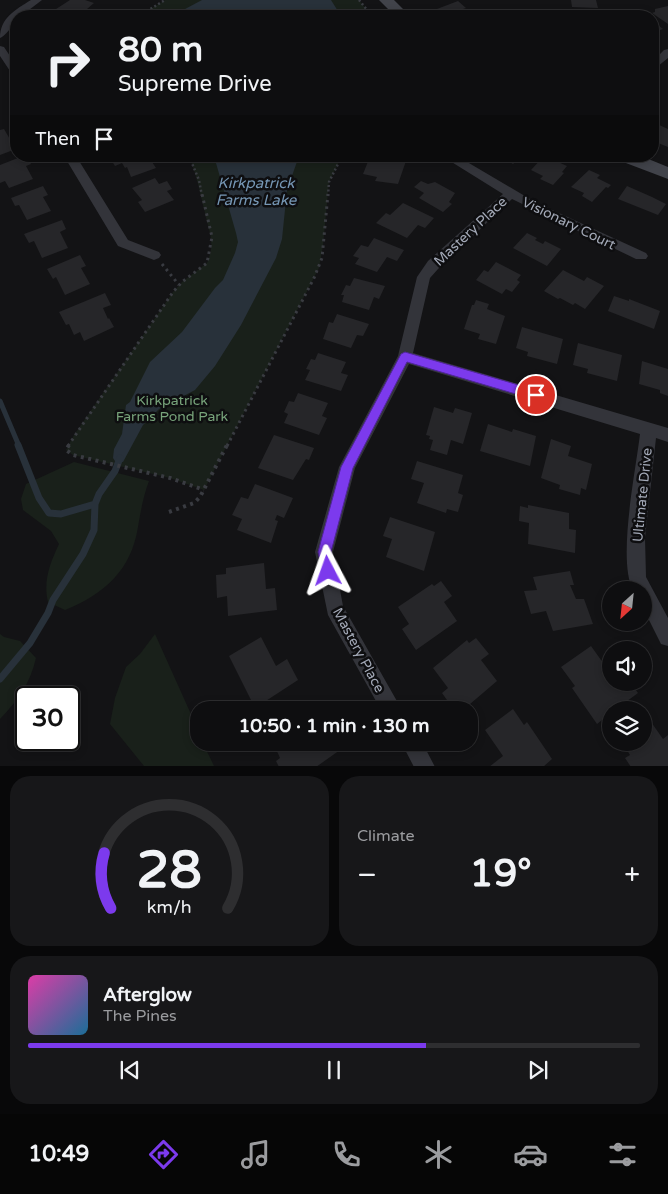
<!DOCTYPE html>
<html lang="en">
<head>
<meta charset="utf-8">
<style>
  :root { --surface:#0e0e10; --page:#171719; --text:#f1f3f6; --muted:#9b9c9f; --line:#2e2e30; --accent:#7c3aed }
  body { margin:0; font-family:"Varela Round",sans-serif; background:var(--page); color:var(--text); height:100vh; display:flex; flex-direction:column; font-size:19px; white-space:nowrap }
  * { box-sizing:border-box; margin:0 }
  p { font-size:16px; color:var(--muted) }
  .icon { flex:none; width:28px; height:28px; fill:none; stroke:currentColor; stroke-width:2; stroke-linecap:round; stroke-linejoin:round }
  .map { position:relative; height:766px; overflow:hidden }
  .panel { display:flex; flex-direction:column; gap:10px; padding:10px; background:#080809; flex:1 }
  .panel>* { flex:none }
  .top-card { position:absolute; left:10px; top:10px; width:649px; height:152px; border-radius:20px; box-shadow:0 2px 8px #0003,0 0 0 1px var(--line); background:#0e0e10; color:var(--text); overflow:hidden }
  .needle { width:32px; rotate:207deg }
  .tools { position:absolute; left:602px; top:581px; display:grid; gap:10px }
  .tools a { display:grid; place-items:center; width:50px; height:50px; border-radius:50%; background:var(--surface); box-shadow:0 2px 8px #0003,0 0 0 1px var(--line); font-size:25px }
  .speed { position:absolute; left:15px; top:686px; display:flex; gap:10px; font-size:25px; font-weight:700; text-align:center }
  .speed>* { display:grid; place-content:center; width:65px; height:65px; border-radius:50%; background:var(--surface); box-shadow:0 2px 8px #0003,0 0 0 1px var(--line); line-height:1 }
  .speed .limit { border:2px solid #111; border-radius:8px; background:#fff; color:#111 }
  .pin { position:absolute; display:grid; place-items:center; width:42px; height:42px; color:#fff; margin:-21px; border:2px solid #fff; border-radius:50%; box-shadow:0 1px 5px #0007 }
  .me { position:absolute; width:55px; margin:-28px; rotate:356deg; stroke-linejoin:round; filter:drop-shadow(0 0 4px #0008) }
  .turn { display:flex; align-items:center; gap:18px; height:105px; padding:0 25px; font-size:22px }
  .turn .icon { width:65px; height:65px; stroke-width:2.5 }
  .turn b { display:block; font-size:35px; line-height:42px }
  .then { display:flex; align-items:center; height:48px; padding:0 25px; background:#0003; gap:10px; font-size:19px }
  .big { font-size:38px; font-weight:700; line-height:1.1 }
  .panel .widget { flex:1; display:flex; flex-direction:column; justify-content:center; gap:8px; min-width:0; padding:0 18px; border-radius:20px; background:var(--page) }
  .panel .dial { align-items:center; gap:0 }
  .dial svg { height:130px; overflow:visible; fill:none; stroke:var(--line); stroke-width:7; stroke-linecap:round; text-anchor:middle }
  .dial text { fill:var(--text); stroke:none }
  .song { display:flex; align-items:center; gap:15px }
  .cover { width:60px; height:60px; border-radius:8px; background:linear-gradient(135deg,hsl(320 70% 55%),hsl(200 70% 35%)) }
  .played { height:5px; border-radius:2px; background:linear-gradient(90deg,var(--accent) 65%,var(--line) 65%) }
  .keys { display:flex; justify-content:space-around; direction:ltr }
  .heat { display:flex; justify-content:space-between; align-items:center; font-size:28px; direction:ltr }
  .panel .tiles { flex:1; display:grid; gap:10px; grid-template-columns:1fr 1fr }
  .widget:last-child { grid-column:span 2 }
  .trip { position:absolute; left:190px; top:701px; width:288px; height:50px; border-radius:20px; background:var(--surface); box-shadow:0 2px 8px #0003,0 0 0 1px var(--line); font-weight:700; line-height:50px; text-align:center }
  .tabs { display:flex; height:80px; justify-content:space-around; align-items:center; background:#060606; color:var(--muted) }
  .tabs .icon { width:35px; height:35px }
  .tabs .on { color:var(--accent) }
  .tabs b { font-size:22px; color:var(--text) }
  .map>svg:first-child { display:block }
  .green { fill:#19201a }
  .water { fill:#28313a }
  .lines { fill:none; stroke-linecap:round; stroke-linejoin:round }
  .stream-far1 { stroke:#28313a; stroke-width:5 }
  .stream { stroke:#28313a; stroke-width:7 }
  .building { fill:#262629 }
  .path-far2 { stroke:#393b41; stroke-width:2.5; stroke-dasharray:2 2.5; stroke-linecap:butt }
  .path-far1 { stroke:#393b41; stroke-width:3; stroke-dasharray:2.5 4; stroke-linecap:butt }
  .path { stroke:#393b41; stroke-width:4; stroke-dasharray:3 4.5; stroke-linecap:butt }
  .street { fill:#33343a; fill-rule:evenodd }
  .secondary { fill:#41434a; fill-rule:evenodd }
  .route { fill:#7c3aed; stroke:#51269a }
  .labels { text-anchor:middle; stroke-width:5; stroke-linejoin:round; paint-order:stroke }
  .street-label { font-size:14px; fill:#a3a9b7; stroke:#0e0e10 }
  .park-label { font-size:14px; fill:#78a47b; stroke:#0e0e10 }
  .water-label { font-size:15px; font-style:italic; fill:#7697b5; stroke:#0e0e10 }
</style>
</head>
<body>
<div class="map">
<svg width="668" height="767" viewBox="0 0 668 767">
  <rect width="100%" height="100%" fill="#131315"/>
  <path class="green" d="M165 0H359L372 16H139Z
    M189 156H342L329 182 323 246 319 268 204 490 170 478 73 455 66 450 74 435 173 292 182 282 207 263C216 242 209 233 205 213 200 192 197 177 189 156Z
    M74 462 149 481C143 497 141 510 138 527 131 571 104 594 65 610L48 602C43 581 50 563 59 544L51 531 23 510 21 499 26 484Z
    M0 634 4 637 20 641 36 658C30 684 18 700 0 719Z
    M155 634 199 732V742L203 743 214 766H144L110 724 115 698 126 667 140 654Z"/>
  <path class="water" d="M202 0H331L341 16H172Z
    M214 156H299L287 190 282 239 276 258 241 325 215 366 195 390 159 409 143 425 123 462 115 461 113 458 114 449 122 434 126 405 130 402 150 362 182 332 215 288 223 280 235 253 238 242 236 233Z"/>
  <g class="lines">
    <path class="stream-far1" d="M0 401 19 446"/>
    <path class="stream" d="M18 445 39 498 49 513 61 514 95 504
      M0 679 30 643 48 613 53 600 83 554 94 530 95 504 99 494 115 471 120 458"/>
  </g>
  <path class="building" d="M70 0H85L94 3 87 9 92 10 86 15 82 13 78 16H67L53 11Z
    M571 0H596L598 8 572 7Z
    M458 1 466 8 463 9 469 14 445 16 437 9Z
    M668 6V24L652 13 655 12V9Z
    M654 22 663 29 652 33Z
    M657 124 668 129V147L653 141 657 134 652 132Z
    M4 129 11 141 16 139V149L0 155V130Z
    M23 156H27L31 164 26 166 33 179 9 188 5 181 0 183V165Z
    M109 156H154L157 160 152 162 156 168 131 177 127 167 125 168 122 163 115 166Z
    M500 156H522L513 164Z
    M544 156H557L561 158 558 162 567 166 562 172 564 173 553 185 540 179 543 176 531 170Z
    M390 158 406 161 398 184 375 181 377 177 363 174 369 159 389 163Z
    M589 170 600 175 597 178 611 185 608 188 606 187 592 202 582 196 584 193 571 187Z
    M155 178 159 184 167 181 172 189 167 191 174 200 145 212 138 202 142 200 132 188Z
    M421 181 428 184 435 182 455 193 449 202 452 204 443 212 419 198 424 193 414 187Z
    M43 186 48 195 43 197 51 211 27 220 19 205 15 206 11 198Z
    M627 186 652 197 666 204 658 215 618 199Z
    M403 203 434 218 425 228 418 225 407 238 376 223 386 213 390 215Z
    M62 220 66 229 60 232 68 248 42 258 34 241 29 243 24 234Z
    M527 233 537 238 535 240 543 244 545 241 561 249 547 266 513 248Z
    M374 238 404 250 397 261 387 257 377 272 355 264 359 258 353 256 361 245 368 247Z
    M80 255 86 266 81 268 90 284 65 295 56 277 53 279 47 269Z
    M496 262 521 275 517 280 520 282 512 292 506 289 502 294 476 280 484 270 488 272Z
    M563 270 584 281 587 277 604 286 585 309 575 303 573 305 560 298 558 299 544 291Z
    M354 278 385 286 379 299 374 297 369 310 342 302 344 295H341L346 285 350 286Z
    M105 293 111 305 103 308 108 319 109 318 114 327 84 341 80 332 74 335 69 324 66 325 59 312Z
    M614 296 629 301V299L660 311 654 329 608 311Z
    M476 300 489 304 487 309 505 316 496 344 478 339 480 334 464 329 472 305H474Z
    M337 314 369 324 363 336 357 335 351 348 323 339 329 322 333 323Z
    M522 327 563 339 557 364 527 356 528 352 516 348Z
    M578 343 622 355 617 381 587 373 588 369 573 365Z
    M318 353 346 362 341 373 348 375 341 391 305 380 310 370 306 369 311 359 315 360Z
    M642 361 668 369V396L660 393V390L639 384Z
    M298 393 328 403 322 416 327 418 319 435 284 423 288 414 284 412 289 401 294 402Z
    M434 407 453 413 455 408 472 413 463 444 451 440 447 455 430 450 433 440 429 439 430 436 426 435Z
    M488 424 512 432 513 429 536 436 530 466 480 451Z
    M274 435 314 448 309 460 306 459 293 480 258 468Z
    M551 439 571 446 568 456 592 464 586 490 581 488 580 495 559 489 560 485 541 478Z
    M417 461 463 475 458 493 463 495 458 512 447 509 446 513 417 503 424 483 411 479Z
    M255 484 293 498 284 518 277 515 275 520 278 521 271 543 237 530 242 519 232 515 241 497 248 499Z
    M528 505 569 513V529L576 530 575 553 528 544 529 523 519 521 520 506 528 508Z
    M390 517 435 532 424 571 386 557 392 539 383 536Z
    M264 563 266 589 275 588 277 610 228 616 227 596 217 598 216 575 226 574V568Z
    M570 571 574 585H570L576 599H584L593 624 553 631 546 611 531 614 524 591 537 590 533 577Z
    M441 581 452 596 444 602 457 621 416 650 402 629 409 624 398 607 432 584 434 586Z
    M261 637 276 666 287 659 298 680 255 708 229 656Z
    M476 638 489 654 481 660 497 681 463 710H454L442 693 448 688 433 668 467 640 469 643Z
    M591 646 611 674V682H630L638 693 615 710H611V713L597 724 572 688 575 686 561 667Z
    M513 709 524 725 527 722 552 759 543 767H489L503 756 485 730Z
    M649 719 663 739 668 735V767H631L625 758 630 755 622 742H644V723Z
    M273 742H335L340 750 316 767H279L276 761 280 758Z"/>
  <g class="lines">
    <path class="path-far2" d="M359 0 372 16
      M139 16 165 0
      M189 156 199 180 202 196
      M328 196 329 182 342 156"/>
    <path class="path-far1" d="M162 264 179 285
      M68 446 173 292 182 282 207 263 212 237 202 194
      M227 446 314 278 322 258 328 194"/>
    <path class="path" d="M69 445 66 450 73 455 170 478 204 490
      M169 512 194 503 200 497 227 445"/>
    <path class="street" d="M31 0H42L21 16H16C16 22 6 36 0 38 0 18 15 10 31 0Z
      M0 46 4 47 16 65V75L12 74 0 56Z
      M668 49V58L652 71V62L664 50Z
      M64 156H76L128 240 159 252 161 255 159 258 154 260 118 246Z
      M442 156H457L535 202 646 253 648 256 646 259H636L512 199 438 269 430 278 413 353 668 428V442L656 438 645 538 646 577 668 618V646L661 644 644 610V590H633C617 560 636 470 640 434L409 364 355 468 333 552 343 606 402 710H381L328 615 315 552 339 467 398 356 417 277 428 261 503 194Z
      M401 742H422L435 767H414Z"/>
    <path class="secondary" d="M379 0H394L410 16H395Z
      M616 156H641L668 167V179L618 160Z"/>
  </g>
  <path class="route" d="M405 352 536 390 540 392 542 395 540 399 536 400 407 362 353 468 331 552 334 571 332 576 328 578 323 576 318 552 341 467 401 354Z"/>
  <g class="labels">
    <g class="street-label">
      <text transform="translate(569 223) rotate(26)" y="5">Visionary Court</text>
      <text transform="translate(470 231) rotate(-43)" y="5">Mastery Place</text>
      <text transform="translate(642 495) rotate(-84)" y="5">Ultimate Drive</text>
      <text transform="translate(359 650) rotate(62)" y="5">Mastery Place</text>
    </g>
    <g class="park-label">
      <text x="172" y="405">Kirkpatrick<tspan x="172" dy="16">Farms Pond Park</tspan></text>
    </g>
    <g class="water-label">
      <text x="256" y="188">Kirkpatrick<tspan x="256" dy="17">Farms Lake</tspan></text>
    </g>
  </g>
</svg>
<div class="tools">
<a><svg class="needle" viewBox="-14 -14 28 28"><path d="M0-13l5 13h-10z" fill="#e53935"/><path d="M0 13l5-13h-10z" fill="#9b9c9f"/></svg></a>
<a><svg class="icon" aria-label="sound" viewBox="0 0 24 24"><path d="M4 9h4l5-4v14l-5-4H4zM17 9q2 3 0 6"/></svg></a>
<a><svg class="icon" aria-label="layers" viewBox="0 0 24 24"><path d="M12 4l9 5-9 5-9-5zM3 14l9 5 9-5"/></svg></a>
</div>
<div class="speed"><div class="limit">30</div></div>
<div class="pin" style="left:536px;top:395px;background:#d93025"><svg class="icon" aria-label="arrive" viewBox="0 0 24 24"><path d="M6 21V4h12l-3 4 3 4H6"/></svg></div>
<svg class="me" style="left:328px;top:571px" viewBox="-20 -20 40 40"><path d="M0-17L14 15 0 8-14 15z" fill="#7c3aed" stroke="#fff" stroke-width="4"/></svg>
<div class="trip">10:50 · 1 min · 130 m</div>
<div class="top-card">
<div class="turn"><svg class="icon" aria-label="right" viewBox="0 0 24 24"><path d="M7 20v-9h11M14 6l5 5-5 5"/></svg><div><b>80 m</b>Supreme Drive</div></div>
<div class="then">Then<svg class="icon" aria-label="arrive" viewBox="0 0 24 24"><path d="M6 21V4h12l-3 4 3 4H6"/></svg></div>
</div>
</div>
<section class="panel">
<div class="tiles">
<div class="widget dial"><svg viewBox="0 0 100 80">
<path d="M14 69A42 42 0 1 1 86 69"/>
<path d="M14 69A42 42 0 0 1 10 35" stroke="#7c3aed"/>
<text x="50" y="56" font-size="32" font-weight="700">28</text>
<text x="50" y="72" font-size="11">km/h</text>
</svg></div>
<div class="widget"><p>Climate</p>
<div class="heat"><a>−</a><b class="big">19°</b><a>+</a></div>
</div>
<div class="widget">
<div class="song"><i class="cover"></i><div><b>Afterglow</b><p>The Pines</p></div></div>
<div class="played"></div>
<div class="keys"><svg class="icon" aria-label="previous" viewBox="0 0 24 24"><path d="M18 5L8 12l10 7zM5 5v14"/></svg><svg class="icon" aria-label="pause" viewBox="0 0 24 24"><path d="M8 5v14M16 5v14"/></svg><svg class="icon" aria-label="next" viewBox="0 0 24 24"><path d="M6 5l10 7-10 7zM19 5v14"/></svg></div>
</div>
</div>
</section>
<nav class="tabs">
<b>10:49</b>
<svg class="icon on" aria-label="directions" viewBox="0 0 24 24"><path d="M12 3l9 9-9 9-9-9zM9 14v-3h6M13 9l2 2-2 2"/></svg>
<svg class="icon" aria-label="music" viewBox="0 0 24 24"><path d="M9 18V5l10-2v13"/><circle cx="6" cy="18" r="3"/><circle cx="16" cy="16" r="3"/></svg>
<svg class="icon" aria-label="phone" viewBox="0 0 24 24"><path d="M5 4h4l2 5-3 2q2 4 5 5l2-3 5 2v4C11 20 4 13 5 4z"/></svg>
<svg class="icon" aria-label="climate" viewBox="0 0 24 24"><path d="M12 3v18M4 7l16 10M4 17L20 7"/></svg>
<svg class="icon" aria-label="car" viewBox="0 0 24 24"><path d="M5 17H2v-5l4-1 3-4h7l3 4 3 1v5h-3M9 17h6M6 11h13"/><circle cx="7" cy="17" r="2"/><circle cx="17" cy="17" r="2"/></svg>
<svg class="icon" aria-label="filters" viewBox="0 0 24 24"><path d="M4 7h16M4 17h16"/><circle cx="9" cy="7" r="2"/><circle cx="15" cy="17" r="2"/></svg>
</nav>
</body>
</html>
